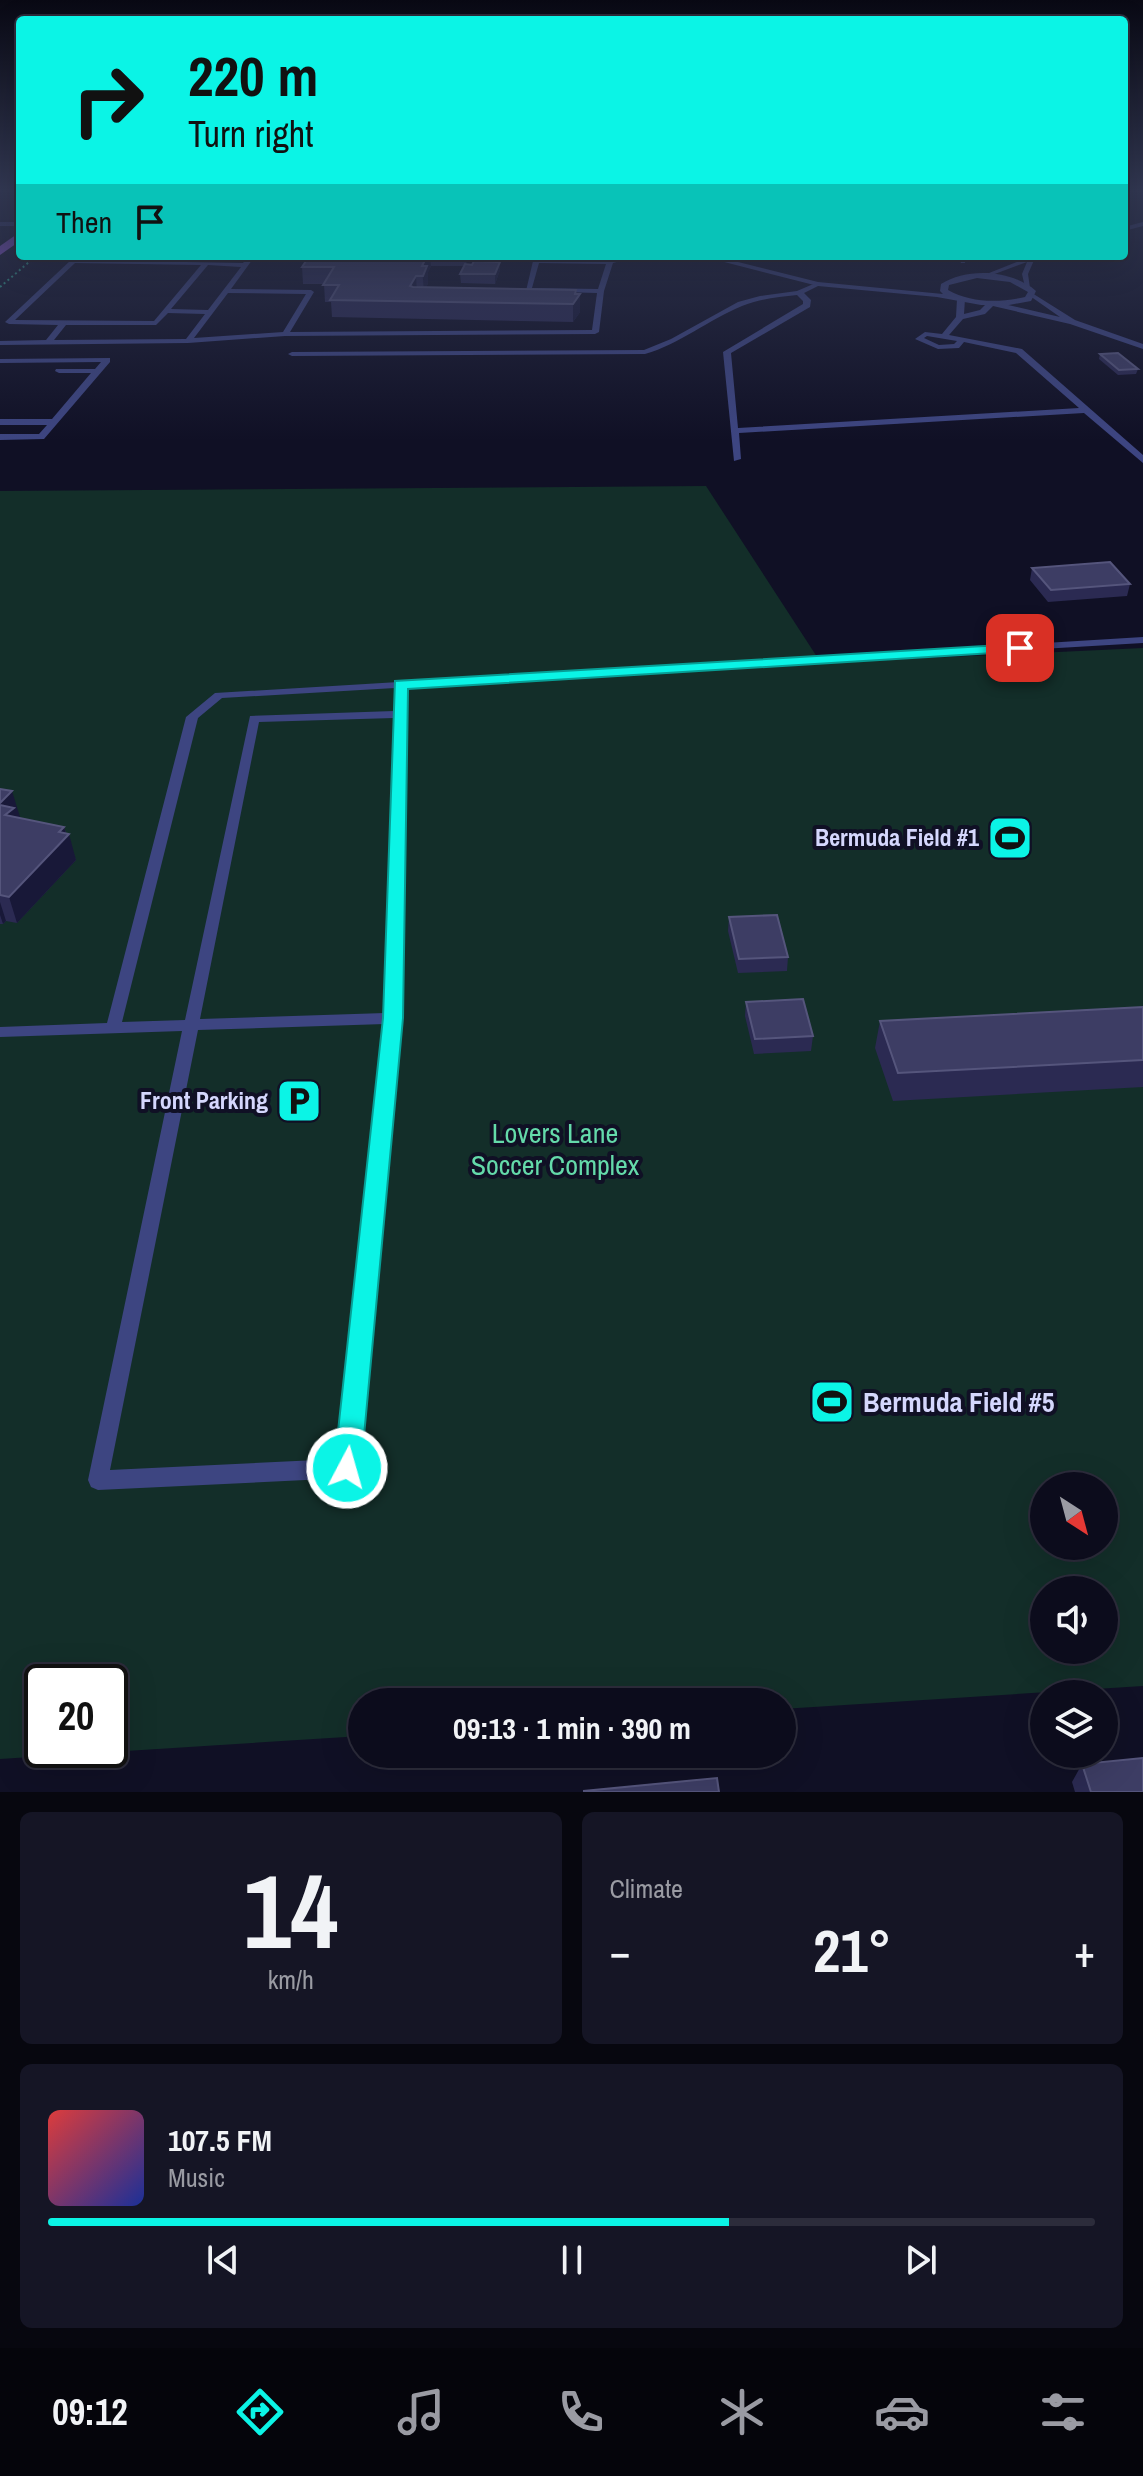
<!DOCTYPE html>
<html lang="en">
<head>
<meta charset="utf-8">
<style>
  :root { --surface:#0c0c1c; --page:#151525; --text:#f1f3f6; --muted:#9a9ba3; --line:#2c2c3b; --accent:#0bf4e6 }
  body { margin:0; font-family:"Archivo Narrow",sans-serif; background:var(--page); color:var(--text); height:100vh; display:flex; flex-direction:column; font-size:30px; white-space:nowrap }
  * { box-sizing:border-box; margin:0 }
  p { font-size:26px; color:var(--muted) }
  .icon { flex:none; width:44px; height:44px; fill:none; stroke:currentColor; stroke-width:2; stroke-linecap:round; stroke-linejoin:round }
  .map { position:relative; height:1792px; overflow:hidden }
  .drawer { display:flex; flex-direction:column; gap:20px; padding:20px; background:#07070f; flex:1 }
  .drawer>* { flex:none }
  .guide { position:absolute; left:16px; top:16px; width:1112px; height:244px; border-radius:8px; box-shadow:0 8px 32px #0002,0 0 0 2px var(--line); background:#0bf4e6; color:#111; overflow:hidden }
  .needle { width:52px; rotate:144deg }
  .fabs { position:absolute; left:1030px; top:1472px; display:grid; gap:16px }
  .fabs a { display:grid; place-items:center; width:88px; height:88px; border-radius:50%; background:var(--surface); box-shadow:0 8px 32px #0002,0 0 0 2px var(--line); font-size:40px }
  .speed { position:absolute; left:24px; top:1664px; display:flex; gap:16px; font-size:40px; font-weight:700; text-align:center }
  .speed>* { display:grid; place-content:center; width:104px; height:104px; border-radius:50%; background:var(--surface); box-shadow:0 8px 32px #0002,0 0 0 2px var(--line); line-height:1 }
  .speed .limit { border:4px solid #111; border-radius:12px; background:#fff; color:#111 }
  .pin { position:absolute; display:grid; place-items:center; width:68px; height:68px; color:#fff; margin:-34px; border-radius:16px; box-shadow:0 4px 12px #0006 }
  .me { position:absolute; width:88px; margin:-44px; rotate:6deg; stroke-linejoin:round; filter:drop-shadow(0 0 6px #0008) }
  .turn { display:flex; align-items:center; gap:28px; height:168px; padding:0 40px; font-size:36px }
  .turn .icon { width:104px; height:104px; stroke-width:2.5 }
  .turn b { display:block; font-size:56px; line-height:68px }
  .then { display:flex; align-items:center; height:76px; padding:0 40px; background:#0003; gap:16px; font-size:30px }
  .big { font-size:60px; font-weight:800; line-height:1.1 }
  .drawer .tile { flex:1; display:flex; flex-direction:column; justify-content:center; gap:12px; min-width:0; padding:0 28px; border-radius:12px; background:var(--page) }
  .drawer .dial { align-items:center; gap:0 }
  .dial b { font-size:104px; line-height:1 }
  .song { display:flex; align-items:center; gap:24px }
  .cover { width:96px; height:96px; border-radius:12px; background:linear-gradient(135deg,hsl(0 70% 55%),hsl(230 70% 35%)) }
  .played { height:8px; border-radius:4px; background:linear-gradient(90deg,var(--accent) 65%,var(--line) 65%) }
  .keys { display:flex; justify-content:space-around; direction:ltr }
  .heat { display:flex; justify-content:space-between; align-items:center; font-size:44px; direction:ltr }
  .drawer .tiles { flex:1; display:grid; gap:20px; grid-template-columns:1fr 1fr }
  .tile:last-child { grid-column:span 2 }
  .trip { position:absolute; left:348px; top:1688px; width:448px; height:80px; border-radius:40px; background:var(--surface); box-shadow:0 8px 32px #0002,0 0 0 2px var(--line); font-weight:800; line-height:80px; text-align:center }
  .menu { display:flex; height:128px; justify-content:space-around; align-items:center; background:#05050b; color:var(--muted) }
  .menu .icon { width:56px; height:56px }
  .menu .selected { color:var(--accent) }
  .menu b { font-size:36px; color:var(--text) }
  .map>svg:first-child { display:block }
  .green { fill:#132e29; fill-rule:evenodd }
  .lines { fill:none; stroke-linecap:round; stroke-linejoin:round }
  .path { stroke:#35b296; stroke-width:2; stroke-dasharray:2 3; stroke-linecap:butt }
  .lane { fill:#3d4581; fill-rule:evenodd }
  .street { fill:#3d4581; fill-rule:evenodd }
  .primary { fill:#a861f8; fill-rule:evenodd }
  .wall { fill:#2b2a52 }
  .shaded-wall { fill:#181838 }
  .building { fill:#3d3d64; stroke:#55557c; stroke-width:2 }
  .route { fill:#0bf4e6; stroke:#079f96; stroke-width:2 }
  .labels { text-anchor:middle; stroke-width:8; stroke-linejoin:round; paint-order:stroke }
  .poi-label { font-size:24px; font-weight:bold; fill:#d5d7fd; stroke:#101025; text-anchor:end }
  .near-park-label { font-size:28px; fill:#64daaa; stroke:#101025 }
  .near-poi-label { font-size:28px; font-weight:bold; fill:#d5d7fd; stroke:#101025; text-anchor:start }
</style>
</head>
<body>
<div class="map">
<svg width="1143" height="1792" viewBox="0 0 1143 1792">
  <rect width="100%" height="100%" fill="#101025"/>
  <path class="green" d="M706 486 821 663 1143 648V1686L782 1709V1702H362V1736L0 1759V491ZM1044 1486H1104V1546H1044ZM1044 1590H1104V1650H1044ZM42 1682H110V1750H42Z"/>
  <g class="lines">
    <path class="path" d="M0 287 36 256"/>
    <path class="lane" d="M1143 222V226L1124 231V227Z
      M249 256H255L231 289 311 290 314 292 290 332 592 330 597 293 526 291 533 261 536 259 610 260 638 256 613 263 604 291 599 332 595 334 285 336 188 343 0 345V341L46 340 58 325 9 324 5 322 71 260 243 263ZM75 263 201 265 154 321 15 320ZM539 263 606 264 598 289 532 288ZM208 265 241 267 208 310 171 309ZM228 293 306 294 283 332 194 338ZM168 313 205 314 186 339 54 340 66 325H156Z
      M845 256H851V258L846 259Z
      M958 256H964L965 263H961Z
      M1032 256 1035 258 1028 274 1030 288 1025 287 1022 274 1027 262 984 278 979 277Z
      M818 282 820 285 804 293 811 300 810 307 731 353 738 428 1079 408 1016 353 964 342 959 348 938 349 915 339 925 332 942 334 956 317 957 299 961 297 965 299 964 314 980 310 988 302H995L1060 317 1030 296 1032 293 1075 320 1143 344V349L1070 324 993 306 985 314 963 319 949 335 1022 349 1143 455V463L1084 413 739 433 741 459 734 461 723 352 803 304V301L797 295C778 297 760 299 742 306 708 320 680 344 645 354L292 356 288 354 292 352 644 350 671 339 738 302 760 296 797 291ZM927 336 957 341 954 344 939 345 924 338Z
      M110 358V362L44 439 0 440V434H39L47 425H0V419H52L91 373H59L55 371 56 369H95L101 362 0 363V359Z
      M1143 637V643L407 687 401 1018 357 1468 354 1475 347 1478 98 1490 91 1487 88 1480 182 1031 0 1037V1027L107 1023 186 717 215 693ZM395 688 394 711 250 716 185 1020 122 1022 198 718 222 698ZM394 718 385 1013 200 1019 259 722ZM385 1024 338 1459 110 1470 198 1030Z"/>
    <path class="street" d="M0 222H20V226H0Z
      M701 256H714L818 282 943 294 940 291 941 284C968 267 1012 270 1036 291L1031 301 1009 305H981L937 297 818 286ZM977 278 1010 282 1028 292 1025 297C999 303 971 303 948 290L949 285Z"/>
    <path class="primary" d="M20 232V241L0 255V246Z"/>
  </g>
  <path class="wall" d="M345 256H527L525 262 467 261 466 264 500 262V270L495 284 461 283 460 274 464 266H431L428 272V283L426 288 576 290 580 312 573 322 332 317 331 302H325L324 284H303L302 267 343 259Z
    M1100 354 1138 369 1136 374 1118 375 1099 359Z
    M1032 568 1130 584 1127 596 1048 602 1030 580Z
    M0 789 20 817 18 818 64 827 76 860 17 923 6 921 3 924H0Z
    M729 917 788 957 787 971 738 973 728 931Z
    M746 1002 813 1036 811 1051 754 1054 745 1016Z
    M1143 1007V1087L893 1101 875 1048 880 1021Z
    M1082 1764 1143 1792H1075L1072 1782Z"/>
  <path class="shaded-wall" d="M427 256H430L431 266 428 272V283L424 293 422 266Z
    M500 262V270L495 284V274Z
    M416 276 417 293 410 286Z
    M576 290V300L580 294V312L573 322V304Z
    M12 791 20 817 17 819 13 841 0 810V803Z
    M64 827 67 837 69 834 76 860 17 923 9 897Z
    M0 902 6 921 3 924 0 915Z"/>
  <path class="building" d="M345 256H427L422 266H427L423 276H416L410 286 413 287 576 290 575 294H580L573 304 330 300 339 285H323L334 267H302L308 258 343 259Z
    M474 261 500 262 495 274H460L465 264 472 265Z
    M1118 353 1138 369 1119 370 1100 354Z
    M1110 562 1130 584 1051 590 1032 568Z
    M0 789 12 791 0 803Z
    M0 805 14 808 5 815 64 827 59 832 69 834 9 897 0 895Z
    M777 915 788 957 739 959 729 917Z
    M803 999 813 1036 755 1039 746 1002Z
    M1143 1007V1060L898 1073 880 1021Z
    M1143 1758V1792H1091L1082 1764Z
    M717 1778 719 1792H584V1791Z"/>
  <linearGradient id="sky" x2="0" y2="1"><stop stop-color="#090914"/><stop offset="0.43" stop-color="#313751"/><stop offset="1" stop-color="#313751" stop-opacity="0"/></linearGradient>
  <rect width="1143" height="441" fill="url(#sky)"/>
  <path class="route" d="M1020 644 1027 648 1025 651 408 689 403 1018 361 1468 357 1477 347 1480 338 1477 334 1468 383 1018 395 681Z"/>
  <defs>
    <g id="stadium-square" transform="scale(2.3)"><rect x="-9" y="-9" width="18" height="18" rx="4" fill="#0bf4e6" stroke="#101025"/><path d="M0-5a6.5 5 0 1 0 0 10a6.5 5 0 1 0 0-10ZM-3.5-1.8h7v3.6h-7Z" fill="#111"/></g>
    <g id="parking-square" transform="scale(2.3)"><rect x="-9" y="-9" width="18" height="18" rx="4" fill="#0bf4e6" stroke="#101025"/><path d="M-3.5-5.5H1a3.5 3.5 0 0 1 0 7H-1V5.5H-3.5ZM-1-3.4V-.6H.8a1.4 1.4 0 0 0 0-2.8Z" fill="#111"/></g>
  </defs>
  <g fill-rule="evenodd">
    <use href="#stadium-square" x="1010" y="838"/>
    <use href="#parking-square" x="299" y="1101"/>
    <use href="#stadium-square" x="832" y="1402"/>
  </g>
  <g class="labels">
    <g class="poi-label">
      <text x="979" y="846">Bermuda Field #1</text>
      <text x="268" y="1109">Front Parking</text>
    </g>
    <g class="near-park-label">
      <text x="555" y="1143">Lovers Lane<tspan x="555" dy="32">Soccer Complex</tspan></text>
    </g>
    <g class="near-poi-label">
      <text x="863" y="1412">Bermuda Field #5</text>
    </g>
  </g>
</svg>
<div class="fabs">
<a><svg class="needle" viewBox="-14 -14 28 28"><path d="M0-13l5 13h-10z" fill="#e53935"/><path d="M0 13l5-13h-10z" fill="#9a9ba3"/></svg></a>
<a><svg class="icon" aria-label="sound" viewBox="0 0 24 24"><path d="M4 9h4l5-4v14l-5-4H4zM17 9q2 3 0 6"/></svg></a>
<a><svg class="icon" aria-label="layers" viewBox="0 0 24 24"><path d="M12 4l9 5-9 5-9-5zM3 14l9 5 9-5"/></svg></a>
</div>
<div class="speed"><div class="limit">20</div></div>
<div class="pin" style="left:1020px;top:648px;background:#d93025"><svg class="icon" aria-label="arrive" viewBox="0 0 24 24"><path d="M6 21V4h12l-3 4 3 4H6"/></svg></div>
<svg class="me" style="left:347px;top:1468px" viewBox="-20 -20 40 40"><circle r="17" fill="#0bf4e6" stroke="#fff" stroke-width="3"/><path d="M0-11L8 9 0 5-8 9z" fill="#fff"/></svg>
<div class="trip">09:13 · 1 min · 390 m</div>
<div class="guide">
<div class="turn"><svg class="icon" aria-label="right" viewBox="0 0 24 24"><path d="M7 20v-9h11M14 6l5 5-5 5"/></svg><div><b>220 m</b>Turn right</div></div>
<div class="then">Then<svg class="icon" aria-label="arrive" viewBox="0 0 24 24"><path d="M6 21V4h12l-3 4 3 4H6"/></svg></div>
</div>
</div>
<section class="drawer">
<div class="tiles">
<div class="tile dial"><b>14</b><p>km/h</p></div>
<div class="tile"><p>Climate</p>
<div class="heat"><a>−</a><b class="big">21°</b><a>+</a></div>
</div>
<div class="tile">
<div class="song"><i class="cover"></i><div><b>107.5 FM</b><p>Music</p></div></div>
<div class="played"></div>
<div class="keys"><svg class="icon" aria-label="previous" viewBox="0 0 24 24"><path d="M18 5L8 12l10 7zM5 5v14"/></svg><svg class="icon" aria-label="pause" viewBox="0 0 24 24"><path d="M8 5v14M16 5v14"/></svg><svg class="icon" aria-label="next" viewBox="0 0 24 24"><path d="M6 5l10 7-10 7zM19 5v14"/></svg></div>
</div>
</div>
</section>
<nav class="menu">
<b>09:12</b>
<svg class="icon selected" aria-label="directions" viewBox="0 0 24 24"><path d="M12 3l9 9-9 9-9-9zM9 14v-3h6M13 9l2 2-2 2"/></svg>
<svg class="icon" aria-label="music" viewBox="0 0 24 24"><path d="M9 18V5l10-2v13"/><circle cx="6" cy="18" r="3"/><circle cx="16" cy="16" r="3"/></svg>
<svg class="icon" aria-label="phone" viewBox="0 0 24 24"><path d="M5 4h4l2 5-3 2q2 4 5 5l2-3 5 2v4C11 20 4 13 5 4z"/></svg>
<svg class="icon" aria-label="climate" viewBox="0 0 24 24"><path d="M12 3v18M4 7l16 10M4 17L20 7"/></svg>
<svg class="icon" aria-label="car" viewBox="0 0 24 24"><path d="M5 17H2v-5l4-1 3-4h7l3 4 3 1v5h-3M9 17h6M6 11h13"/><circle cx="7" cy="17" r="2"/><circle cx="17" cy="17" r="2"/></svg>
<svg class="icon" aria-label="filters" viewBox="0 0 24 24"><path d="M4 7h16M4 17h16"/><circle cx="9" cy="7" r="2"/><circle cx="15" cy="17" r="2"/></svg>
</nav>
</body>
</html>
